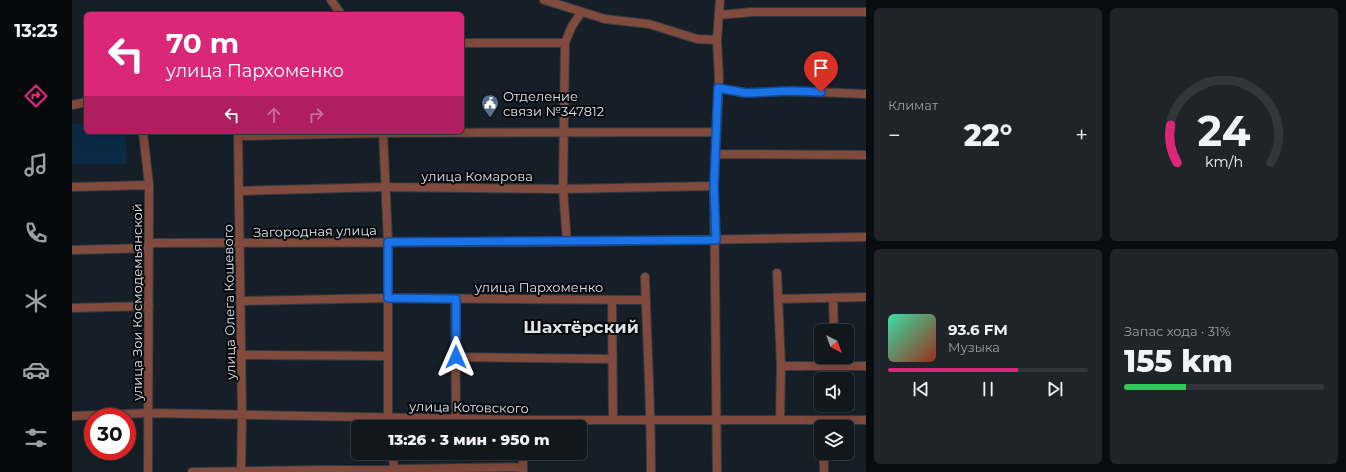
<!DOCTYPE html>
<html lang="ru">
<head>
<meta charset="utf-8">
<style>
  :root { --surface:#10171d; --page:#1e242a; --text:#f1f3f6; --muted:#9c9fa4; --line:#30363b; --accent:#db2777 }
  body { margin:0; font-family:Montserrat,sans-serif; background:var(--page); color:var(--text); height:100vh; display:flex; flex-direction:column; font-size:15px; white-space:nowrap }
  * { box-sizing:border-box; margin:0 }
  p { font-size:13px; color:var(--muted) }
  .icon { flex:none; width:22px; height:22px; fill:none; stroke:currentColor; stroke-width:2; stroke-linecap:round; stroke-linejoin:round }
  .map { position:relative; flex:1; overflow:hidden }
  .panel { display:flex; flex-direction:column; gap:8px; padding:8px; background:#090d10; width:480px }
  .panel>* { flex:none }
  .banner { position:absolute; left:12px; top:12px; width:380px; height:122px; border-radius:6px; box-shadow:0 4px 16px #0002,0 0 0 1px var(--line); background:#db2777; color:#fff; overflow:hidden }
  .needle { width:26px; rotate:139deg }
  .fabs { position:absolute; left:742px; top:324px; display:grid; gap:8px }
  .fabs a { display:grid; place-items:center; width:40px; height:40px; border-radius:6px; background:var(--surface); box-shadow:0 4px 16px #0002,0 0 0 1px var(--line); font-size:20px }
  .speed { position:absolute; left:12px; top:408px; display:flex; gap:8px; font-size:20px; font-weight:700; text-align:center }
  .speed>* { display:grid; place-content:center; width:52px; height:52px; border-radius:50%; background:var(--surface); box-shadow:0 4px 16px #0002,0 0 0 1px var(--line); line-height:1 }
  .speed .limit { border:6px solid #d22; background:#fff; color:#111 }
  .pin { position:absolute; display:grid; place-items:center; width:34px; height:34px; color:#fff; margin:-41px -17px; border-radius:50% 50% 50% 0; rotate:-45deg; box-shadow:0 0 4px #0007 }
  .pin .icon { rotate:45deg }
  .me { position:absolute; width:44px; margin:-22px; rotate:0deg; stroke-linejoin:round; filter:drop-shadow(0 0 3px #0008) }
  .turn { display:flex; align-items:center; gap:14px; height:84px; padding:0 16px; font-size:18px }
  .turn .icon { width:52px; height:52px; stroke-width:2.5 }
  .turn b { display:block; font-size:28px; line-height:34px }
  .lanes { display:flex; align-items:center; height:38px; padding:0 16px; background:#0003; justify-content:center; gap:20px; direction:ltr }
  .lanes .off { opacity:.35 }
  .big { font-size:30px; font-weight:800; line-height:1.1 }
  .panel .widget { flex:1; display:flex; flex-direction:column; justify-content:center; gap:6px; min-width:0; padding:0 14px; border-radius:6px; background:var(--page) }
  .panel .dial { align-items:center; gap:0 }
  .dial svg { height:104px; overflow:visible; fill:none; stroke:var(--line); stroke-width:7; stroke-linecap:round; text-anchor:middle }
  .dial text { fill:var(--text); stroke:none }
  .song { display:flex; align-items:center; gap:12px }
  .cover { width:48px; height:48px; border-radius:6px; background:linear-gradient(135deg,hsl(160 70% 55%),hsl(10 70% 35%)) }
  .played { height:4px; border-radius:2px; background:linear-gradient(90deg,var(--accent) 65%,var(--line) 65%) }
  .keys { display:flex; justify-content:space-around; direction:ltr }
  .heat { display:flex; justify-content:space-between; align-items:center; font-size:22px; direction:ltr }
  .charge { height:6px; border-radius:3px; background:linear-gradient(90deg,#34c759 31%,var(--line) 0) }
  .panel .tiles { flex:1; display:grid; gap:8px; grid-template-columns:repeat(2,1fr) }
  .trip { position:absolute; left:279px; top:420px; width:236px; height:40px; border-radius:6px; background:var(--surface); box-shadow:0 4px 16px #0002,0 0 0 1px var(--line); font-weight:800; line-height:40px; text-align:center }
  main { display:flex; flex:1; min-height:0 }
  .tab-bar { display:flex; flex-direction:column; width:72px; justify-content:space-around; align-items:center; background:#06090c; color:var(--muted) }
  .tab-bar .icon { width:28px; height:28px }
  .tab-bar .on { color:var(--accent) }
  .tab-bar b { font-size:18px; color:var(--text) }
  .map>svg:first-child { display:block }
  .green { fill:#0a2a45 }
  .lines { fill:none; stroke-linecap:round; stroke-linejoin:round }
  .minor-casing { stroke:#323a42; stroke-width:10 }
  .minor { stroke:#804a3c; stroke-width:8 }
  .route-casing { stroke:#114b97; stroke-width:10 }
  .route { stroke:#1a73e8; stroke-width:7 }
  .labels { text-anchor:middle; stroke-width:4; stroke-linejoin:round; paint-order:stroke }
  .poi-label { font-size:13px; fill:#dde3e9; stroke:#05080c; text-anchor:start }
  .street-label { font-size:13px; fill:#dde3e9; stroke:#05080c }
  .district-label { font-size:17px; font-weight:bold; fill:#dde3e9; stroke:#05080c }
</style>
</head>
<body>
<main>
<nav class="tab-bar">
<b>13:23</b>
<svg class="icon on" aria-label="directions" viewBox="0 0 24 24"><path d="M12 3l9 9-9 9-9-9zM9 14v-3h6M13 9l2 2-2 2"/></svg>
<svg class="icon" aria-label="music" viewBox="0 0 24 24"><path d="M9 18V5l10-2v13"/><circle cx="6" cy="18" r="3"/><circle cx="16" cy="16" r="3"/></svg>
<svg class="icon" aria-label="phone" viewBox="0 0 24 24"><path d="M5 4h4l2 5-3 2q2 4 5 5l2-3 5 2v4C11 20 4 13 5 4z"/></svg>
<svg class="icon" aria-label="climate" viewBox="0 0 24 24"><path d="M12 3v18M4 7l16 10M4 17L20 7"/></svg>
<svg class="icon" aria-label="car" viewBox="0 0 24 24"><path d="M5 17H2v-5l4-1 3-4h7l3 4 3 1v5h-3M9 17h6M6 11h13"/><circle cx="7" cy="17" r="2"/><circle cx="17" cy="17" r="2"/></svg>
<svg class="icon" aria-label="filters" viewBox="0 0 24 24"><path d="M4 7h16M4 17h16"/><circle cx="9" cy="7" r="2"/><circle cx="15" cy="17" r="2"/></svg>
</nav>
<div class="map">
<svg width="794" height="472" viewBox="0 0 794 472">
  <rect width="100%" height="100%" fill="#161f27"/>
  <path class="green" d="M0 124H14V132H54V164H0Z"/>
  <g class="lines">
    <g class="minor-casing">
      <path id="minor" d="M259 0 269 14
        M472 0 533 19 577 24 625 39 645 40
        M647 15 680 12H794
        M390 43H493
        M646 88 674 93 718 91 794 94
        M0 105 14 102
        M71 132 77 185 76 472
        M166 132 170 415 169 472
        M311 132 316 242V417
        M166 136 311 133 643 132
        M643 154 794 155
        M0 187 77 185
        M167 191 314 187 491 189 642 186
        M495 242 491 189 493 43 500 26 509 13
        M77 243 495 242 794 237
        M0 250 77 248
        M705 273 709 366 708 420
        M573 277C575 342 579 407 579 472
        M383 299 384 419
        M706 299 794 297
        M761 299 762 331
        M540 300 541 420
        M169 301 316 298 574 300
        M0 308 77 306
        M169 355 316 356
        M384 357 540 359
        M709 366H794
        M0 416 77 413 451 420H794
        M320 418V427
        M321 453 322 472
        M451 453V472
        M120 472 451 467
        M645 472 642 186 647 78 645 40 648 0
        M752 472V453"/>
    </g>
    <use href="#minor" class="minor"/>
  </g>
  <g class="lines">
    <g class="route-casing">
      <path id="route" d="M384 357V299L316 298V242L644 240 642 186 646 88 674 93 718 91 749 92"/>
    </g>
    <use href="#route" class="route"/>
  </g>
  <defs>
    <g id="civic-pin" transform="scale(0.9)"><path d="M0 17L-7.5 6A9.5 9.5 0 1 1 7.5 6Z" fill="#5c6f8a" stroke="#05080c"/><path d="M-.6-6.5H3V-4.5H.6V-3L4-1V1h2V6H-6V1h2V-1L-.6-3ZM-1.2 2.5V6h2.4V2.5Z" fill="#fff"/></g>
  </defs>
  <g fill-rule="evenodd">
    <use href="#civic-pin" x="418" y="103"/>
  </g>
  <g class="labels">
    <g class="poi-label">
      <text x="431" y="101">Отделение<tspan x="431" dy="15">связи №347812</tspan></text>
    </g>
    <g class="street-label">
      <text x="405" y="181">улица Комарова</text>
      <text transform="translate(243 231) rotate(-1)" y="5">Загородная улица</text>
      <text x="467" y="292">улица Пархоменко</text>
      <text transform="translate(65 302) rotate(-90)" y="5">улица Зои Космодемьянской</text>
      <text transform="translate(157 302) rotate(-91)" y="5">улица Олега Кошевого</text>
      <text transform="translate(397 407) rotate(1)" y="5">улица Котовского</text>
    </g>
    <g class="district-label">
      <text x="509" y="333">Шахтёрский</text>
    </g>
  </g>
</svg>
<div class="fabs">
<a><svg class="needle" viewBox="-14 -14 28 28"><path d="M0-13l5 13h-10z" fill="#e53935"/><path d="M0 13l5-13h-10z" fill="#9c9fa4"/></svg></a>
<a><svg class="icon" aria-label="sound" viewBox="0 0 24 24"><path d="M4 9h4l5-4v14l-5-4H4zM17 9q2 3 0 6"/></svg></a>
<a><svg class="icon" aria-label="layers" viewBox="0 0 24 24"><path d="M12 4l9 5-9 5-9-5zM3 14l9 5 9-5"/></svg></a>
</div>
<div class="speed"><div class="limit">30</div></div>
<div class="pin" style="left:749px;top:92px;background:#d93025"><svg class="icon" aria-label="arrive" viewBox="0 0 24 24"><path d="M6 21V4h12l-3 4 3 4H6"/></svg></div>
<svg class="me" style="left:384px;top:357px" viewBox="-20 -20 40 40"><path d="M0-17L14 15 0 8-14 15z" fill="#1a73e8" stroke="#fff" stroke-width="4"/></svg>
<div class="trip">13:26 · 3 мин · 950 m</div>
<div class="banner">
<div class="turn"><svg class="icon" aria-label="left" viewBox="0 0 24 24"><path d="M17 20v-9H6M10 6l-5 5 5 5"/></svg><div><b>70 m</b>улица Пархоменко</div></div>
<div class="lanes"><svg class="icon" aria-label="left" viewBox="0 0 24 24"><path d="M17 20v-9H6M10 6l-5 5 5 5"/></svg><svg class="icon off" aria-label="ahead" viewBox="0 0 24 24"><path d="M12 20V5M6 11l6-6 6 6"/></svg><svg class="icon off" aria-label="right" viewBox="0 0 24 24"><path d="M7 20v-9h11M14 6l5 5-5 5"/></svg></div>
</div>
</div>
<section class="panel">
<div class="tiles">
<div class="widget"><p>Климат</p>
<div class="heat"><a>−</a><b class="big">22°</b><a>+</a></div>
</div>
<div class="widget dial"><svg viewBox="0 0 100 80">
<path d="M14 69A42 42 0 1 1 86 69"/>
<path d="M14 69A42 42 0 0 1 9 40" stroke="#db2777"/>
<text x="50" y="56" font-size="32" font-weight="700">24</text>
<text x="50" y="72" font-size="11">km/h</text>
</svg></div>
<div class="widget">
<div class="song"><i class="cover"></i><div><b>93.6 FM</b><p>Музыка</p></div></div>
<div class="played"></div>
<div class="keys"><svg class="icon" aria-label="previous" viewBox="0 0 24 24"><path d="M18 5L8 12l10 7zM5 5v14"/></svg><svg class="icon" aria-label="pause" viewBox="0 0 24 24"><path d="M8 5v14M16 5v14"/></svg><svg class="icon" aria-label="next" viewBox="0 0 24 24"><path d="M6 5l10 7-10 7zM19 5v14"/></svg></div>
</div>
<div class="widget"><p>Запас хода · 31%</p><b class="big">155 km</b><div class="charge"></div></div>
</div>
</section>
</main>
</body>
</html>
